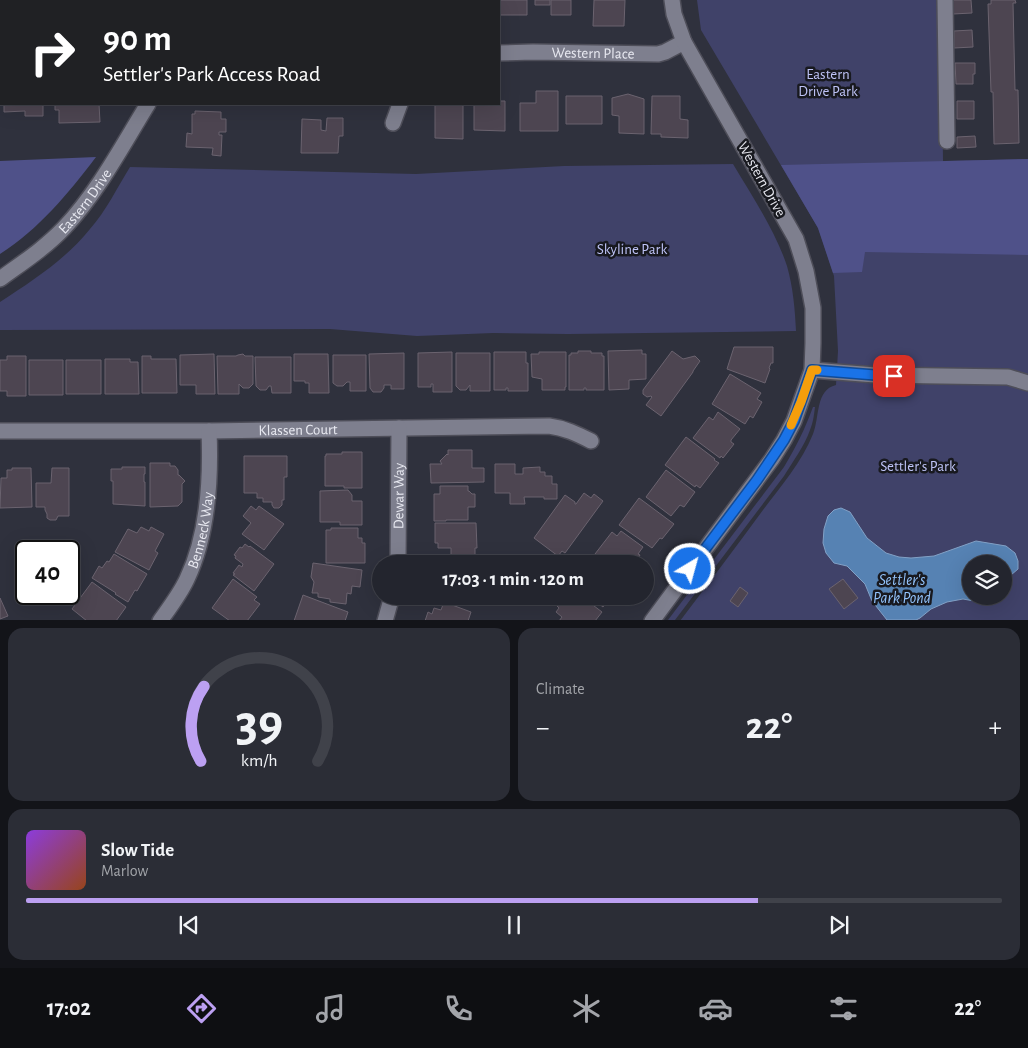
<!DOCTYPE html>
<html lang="en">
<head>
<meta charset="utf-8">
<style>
  :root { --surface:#23252e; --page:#2b2d36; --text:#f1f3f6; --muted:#a3a5aa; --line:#40424a; --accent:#bca0f2 }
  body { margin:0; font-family:"Alegreya Sans",sans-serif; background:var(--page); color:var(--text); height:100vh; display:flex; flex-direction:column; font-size:19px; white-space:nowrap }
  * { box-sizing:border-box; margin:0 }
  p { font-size:16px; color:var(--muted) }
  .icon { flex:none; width:28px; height:28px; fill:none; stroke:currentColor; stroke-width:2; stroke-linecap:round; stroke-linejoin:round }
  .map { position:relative; height:620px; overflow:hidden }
  .details { display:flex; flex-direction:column; gap:8px; padding:8px; background:#131419; flex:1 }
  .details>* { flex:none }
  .banner { position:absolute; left:0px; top:0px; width:500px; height:105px; box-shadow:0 5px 20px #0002,0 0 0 1px var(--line); background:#202124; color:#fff; overflow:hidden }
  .buttons { position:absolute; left:962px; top:555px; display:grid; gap:10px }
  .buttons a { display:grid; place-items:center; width:50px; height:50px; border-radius:50%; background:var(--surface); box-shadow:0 5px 20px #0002,0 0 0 1px var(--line); font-size:25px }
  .speed { position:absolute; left:15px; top:540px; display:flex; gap:10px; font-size:25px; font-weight:700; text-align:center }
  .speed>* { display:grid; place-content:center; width:65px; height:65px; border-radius:50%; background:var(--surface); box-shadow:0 5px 20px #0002,0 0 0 1px var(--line); line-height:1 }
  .speed .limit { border:2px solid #111; border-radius:8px; background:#fff; color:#111 }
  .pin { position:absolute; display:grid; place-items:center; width:42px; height:42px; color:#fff; margin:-21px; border-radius:10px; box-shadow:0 2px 8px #0006 }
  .me { position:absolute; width:55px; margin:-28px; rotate:37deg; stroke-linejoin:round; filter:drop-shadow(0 0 4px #0008) }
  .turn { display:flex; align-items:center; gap:18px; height:105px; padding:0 20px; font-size:22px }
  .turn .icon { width:65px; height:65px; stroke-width:2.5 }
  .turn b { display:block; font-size:35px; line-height:42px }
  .big { font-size:38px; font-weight:700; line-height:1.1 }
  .details .card { flex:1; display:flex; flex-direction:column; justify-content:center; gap:8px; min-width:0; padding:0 18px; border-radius:15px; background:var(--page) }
  .details .dial { align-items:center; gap:0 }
  .dial svg { height:130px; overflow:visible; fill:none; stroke:var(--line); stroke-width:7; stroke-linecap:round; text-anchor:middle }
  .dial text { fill:var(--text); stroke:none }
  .song { display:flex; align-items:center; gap:15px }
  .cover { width:60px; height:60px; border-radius:8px; background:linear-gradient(135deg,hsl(270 70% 55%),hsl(20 70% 35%)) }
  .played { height:5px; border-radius:2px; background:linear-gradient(90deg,var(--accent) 75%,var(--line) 75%) }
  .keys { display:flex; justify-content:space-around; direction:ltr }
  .heat { display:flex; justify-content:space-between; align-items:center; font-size:28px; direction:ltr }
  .details .tiles { flex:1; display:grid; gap:8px; grid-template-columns:1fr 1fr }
  .card:last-child { grid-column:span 2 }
  .trip { position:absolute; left:372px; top:555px; width:282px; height:50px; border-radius:25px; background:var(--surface); box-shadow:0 5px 20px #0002,0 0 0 1px var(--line); font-weight:700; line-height:50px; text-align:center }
  .tab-bar { display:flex; height:80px; justify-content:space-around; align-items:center; background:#0e0f12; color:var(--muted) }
  .tab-bar .icon { width:35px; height:35px }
  .tab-bar .on { color:var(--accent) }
  .tab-bar b { font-size:22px; color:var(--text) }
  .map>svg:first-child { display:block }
  .green { fill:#404269; fill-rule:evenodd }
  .forest { fill:#4f5189 }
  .water { fill:#5682b3; stroke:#82a1c6 }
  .building { fill:#4d4551; stroke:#6b636f }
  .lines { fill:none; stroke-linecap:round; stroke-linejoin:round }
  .minor-casing { stroke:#4e4e59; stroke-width:18 }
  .minor { stroke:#7e7f8e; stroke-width:15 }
  .route-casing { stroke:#114b97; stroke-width:12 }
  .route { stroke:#1a73e8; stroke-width:9 }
  .slow { stroke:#f59e0b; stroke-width:9 }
  .labels { text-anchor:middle; stroke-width:5; stroke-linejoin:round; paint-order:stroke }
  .street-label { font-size:15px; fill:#e8e9f1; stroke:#18191f }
  .park-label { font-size:15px; fill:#bec3f6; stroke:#18191f }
  .water-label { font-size:16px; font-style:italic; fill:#93c4fd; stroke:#18191f }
</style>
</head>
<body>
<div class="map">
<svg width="1028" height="621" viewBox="0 0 1028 621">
  <rect width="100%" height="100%" fill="#2f313d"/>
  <path class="green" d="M697 0H941L943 161 1028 159V620L680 621C708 584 736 547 763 510 781 486 802 462 813 434 820 417 815 390 836 385L838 351 834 276 818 228 701 30ZM971 564H1004V596H971Z
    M733 164C752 196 775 230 787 266 793 287 795 309 796 331L568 334 493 333 417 336 330 329 0 330V302C32 281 65 260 90 229 106 211 117 188 130 167L416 174 564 166Z
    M813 407H815C814 415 813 423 810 430 804 447 793 461 784 476L675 620H668L784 467C796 447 805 429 813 407Z"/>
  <path class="forest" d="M96 157C68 194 39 229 0 254V161Z
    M1028 159V255L865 252 862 272 833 273 818 228 781 165Z"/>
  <path class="water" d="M841 508 850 512 867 538 886 553 899 557 911 558 934 556 976 541 1006 546 1015 553 1018 561V569L1004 581V564H971V596H984L974 601 963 599 947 602 931 609 920 618 916 620H887L872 601 865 584 847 566 834 563 826 553 823 543 824 529 828 516 834 510Z"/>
  <path class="building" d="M489 0H527V15H499V1H489Z
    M535 0H550V5H535Z
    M551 0H571V15H551Z
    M594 0H625L624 26H593Z
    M953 0H971L972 13 953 14Z
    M991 0H1015L1016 3H1013L1015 90H1018L1019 143 994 144 993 92H991L988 4H991Z
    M972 30 973 47 954 48V31Z
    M955 63H975V74H973V84H956Z
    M536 91H558V131H520V103H536Z
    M628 94 644 99V134L619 133V116L612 115V98Z
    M566 96H602V124H566Z
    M652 96H680V119L688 120V138L661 137V134H651Z
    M499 101H505V131L474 130V104H499Z
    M957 101H974V119H957Z
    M4 104H43V116H25V111L4 112Z
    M55 104H99L100 122 59 123V110H55Z
    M435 104H463V139L435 138Z
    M195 111 221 112V119H226V132H219V135H222L221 156 212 155 213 148 186 147 187 133 192 134V114H195Z
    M327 118H343V136H339L338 153H301L302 119 321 120V130L326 131Z
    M975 136 976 147 957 148V137Z
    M734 347H773V363H771L769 368 770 369 765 383 727 369Z
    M642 350V354H646V379L629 380V389L609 390 608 351Z
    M578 351H591V353H602V356H604V390H586V388H584V390H569V355H571V353H578Z
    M672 351 683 359 695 356 700 361 693 371V372L661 416 646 405 652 397 651 396 647 397 643 394V390Z
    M452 352V392H433V384H431V387H418V353Z
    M494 352H526V363H528V391H508V388H506V390H494Z
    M539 352H566V387H565V390H542V379L532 377 531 354H539Z
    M404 353V389H391V385H384V388L381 392H373L370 388 369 354Z
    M456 353H490V391H470V385L466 390H460L456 386Z
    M214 354 215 394H196V385H180V355Z
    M243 354 245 356H253V384L249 388H243L239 384V394H218L217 356H236L238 355Z
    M294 354H328L329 393H309V383H305V381H294Z
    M333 355H366V391H350V382H347L343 386H337L333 383Z
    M7 356H26V396H7V391H0V360H7Z
    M142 356H151V359H176L177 393H142Z
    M255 357H291V393H272L271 386H269L266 390H260L256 386Z
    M105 359H130V362H138L139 394H105Z
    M29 360H63V395H29Z
    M66 360H101V394H66Z
    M730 374 761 393 757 399 762 402 753 418 750 416 745 424 712 404Z
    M718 412 740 429 731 440V442L734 444 723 458 721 456 720 458 693 438 709 417 713 420Z
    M686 437 715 459 714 460 719 463 700 488 696 485 695 487 665 465Z
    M448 450H472V468H484V482L431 483 430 464H442L440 461 447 454 448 455Z
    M342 452H362V488H344V486H325V456H326V454H342Z
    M244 456H287V477H284V500H282V505L279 508H274L272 505V502H263V498H257V493H244Z
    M150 463H170V466H175L178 470V475H179L185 481 182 484V502L178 506 150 507Z
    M495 464H515V474H523V468L540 467V472H545V476H552V484H557V499H544V497H524L525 504H510V493H495Z
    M122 467H145V474H144V482H145V506L113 504V481H111V469H122Z
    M12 468H31L32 507 0 508 1 478H7V470H12Z
    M52 468H69V516H58L56 520H50L47 518V514L45 510V507H36V483H51Z
    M666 470 695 492 684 507 680 505 671 516 646 497Z
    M440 486H468V491H469L472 494H475V507H468V520H446V521H434V494H440Z
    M348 490 352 495V501H362V525H340V522H320V491Z
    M584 493 591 498 594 494 603 501 565 553 562 551 558 556 534 538 565 495 575 502V504H576Z
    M639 498 674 524 662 539 660 538 652 548 619 525Z
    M251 506 256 510 259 506 284 524 264 550 242 534 251 523 243 516Z
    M435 523H476L477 548H475V557L451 558V548H438V543H435Z
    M141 527 149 531 151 527 164 534 155 551 158 553 149 570 115 552 128 529 137 533Z
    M331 528H358V538H362V543H365V563H326V530H331Z
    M621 531 643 547 638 554 640 555 637 560 640 564H609L595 554 612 532 617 536Z
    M245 544 249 547 250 546 274 564 254 591 233 575 235 574 233 573 239 565 242 567 243 564 235 558 236 556 234 555 240 547 242 548Z
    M114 554 147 574 137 591 135 590 128 602 115 594 116 593 92 578 99 566 102 568 107 561 109 562Z
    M313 563 362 570 360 587 352 586 351 594 347 593 346 604 330 602V599L318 597V593H312L314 582 311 577Z
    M233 579 257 597 254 600 260 604 247 621H230L212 608Z
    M843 579 858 598 844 609 829 589Z
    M92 582 126 607 116 621H87L72 609Z
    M740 587 748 593 738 607 730 601Z
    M303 595 348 612 345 621H294Z
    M446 596H473V600L448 598Z
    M564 596H581L602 612 595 621H559L562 617 556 612 559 608 557 606Z
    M589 596H611L603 607Z
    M0 598 8 616 0 619Z
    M444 602 471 612 468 621H425L428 612 432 614 434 608 441 610Z"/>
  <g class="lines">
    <g class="minor-casing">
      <g id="minor">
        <path d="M945 0 947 141"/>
        <path d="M216 1 217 0"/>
        <path d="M0 49H1"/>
        <path id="s1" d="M499 53 533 52 658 54 665 52 684 42"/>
        <path d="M393 123 400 104"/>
        <path id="s2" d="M0 279C22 263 45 248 64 228 98 192 122 146 148 104"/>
        <path d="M812 370 875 375 1008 377 1028 383"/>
        <path id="s3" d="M0 431H209L549 426C565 428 577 434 591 441"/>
        <path id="s4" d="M398 564 399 428"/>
        <path id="s5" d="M160 621C170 607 180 594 187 579 208 535 211 478 209 431"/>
        <path d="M385 621 392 596"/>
        <path d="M652 621 772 459 784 440 794 421 812 370 813 343V308L806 271 796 239 684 42 674 14 672 0"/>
      </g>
    </g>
    <use href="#minor" class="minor"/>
  </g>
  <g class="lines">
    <g class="route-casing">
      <path id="route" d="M690 569 757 480 784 440 794 421 812 370 875 375 894 376"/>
    </g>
    <use href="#route" class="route"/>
    <path class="slow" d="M791 425 801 402 812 370H817"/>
  </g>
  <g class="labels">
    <g class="street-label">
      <text dy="5" stroke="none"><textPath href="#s1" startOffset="94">Western Place</textPath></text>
      <text transform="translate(762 179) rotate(61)" y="5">Western Drive</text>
      <text dy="5" stroke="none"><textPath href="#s2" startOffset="116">Eastern Drive</textPath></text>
      <text dy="5" stroke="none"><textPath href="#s3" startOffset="298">Klassen Court</textPath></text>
      <text dy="5" stroke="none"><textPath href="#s4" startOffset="68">Dewar Way</textPath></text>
      <text dy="5" stroke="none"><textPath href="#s5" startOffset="101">Benneck Way</textPath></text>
    </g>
    <g class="park-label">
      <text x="828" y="79">Eastern<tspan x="828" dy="17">Drive Park</tspan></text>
      <text x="632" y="254">Skyline Park</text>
      <text x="918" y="471">Settler's Park</text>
    </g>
    <g class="water-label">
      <text x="902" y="585">Settler's<tspan x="902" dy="18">Park Pond</tspan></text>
    </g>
  </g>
</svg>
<div class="buttons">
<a><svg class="icon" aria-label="layers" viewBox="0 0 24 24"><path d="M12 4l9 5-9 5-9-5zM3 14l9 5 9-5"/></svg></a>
</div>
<div class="speed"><div class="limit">40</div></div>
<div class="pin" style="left:894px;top:376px;background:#d93025"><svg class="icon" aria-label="arrive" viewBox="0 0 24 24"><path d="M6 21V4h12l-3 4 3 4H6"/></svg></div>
<svg class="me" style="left:690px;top:569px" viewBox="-20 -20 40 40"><circle r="17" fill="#1a73e8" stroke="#fff" stroke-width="3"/><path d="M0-11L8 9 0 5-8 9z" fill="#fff"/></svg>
<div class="trip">17:03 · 1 min · 120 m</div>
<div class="banner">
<div class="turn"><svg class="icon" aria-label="right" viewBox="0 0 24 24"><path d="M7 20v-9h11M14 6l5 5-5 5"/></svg><div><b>90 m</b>Settler's Park Access Road</div></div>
</div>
</div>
<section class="details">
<div class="tiles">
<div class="card dial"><svg viewBox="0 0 100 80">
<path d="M14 69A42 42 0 1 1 86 69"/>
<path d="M14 69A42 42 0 0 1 16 23" stroke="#bca0f2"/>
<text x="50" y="56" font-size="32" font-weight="700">39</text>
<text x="50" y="72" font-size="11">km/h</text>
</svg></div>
<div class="card"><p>Climate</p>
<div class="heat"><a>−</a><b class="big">22°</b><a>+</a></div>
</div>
<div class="card">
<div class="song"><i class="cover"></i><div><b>Slow Tide</b><p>Marlow</p></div></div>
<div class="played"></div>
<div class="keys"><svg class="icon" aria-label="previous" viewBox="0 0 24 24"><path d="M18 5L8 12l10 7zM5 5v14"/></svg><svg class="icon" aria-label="pause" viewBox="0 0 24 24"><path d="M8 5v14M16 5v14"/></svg><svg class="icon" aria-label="next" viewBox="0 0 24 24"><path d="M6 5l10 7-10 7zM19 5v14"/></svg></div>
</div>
</div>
</section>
<nav class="tab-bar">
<b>17:02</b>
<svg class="icon on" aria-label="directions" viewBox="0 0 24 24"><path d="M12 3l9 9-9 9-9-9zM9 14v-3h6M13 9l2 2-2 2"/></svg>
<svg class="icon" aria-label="music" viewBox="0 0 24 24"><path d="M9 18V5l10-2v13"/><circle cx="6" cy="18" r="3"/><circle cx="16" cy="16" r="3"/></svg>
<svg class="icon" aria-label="phone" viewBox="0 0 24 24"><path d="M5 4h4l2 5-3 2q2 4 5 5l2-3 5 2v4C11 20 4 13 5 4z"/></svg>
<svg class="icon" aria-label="climate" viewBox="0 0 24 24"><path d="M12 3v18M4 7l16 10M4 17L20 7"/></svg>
<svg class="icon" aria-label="car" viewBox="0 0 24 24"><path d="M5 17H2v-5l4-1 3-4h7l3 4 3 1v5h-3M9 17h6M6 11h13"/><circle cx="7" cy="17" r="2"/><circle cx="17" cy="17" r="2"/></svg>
<svg class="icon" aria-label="filters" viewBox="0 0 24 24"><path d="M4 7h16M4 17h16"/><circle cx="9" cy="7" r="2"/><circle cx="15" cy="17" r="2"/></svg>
<b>22°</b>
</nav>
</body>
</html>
